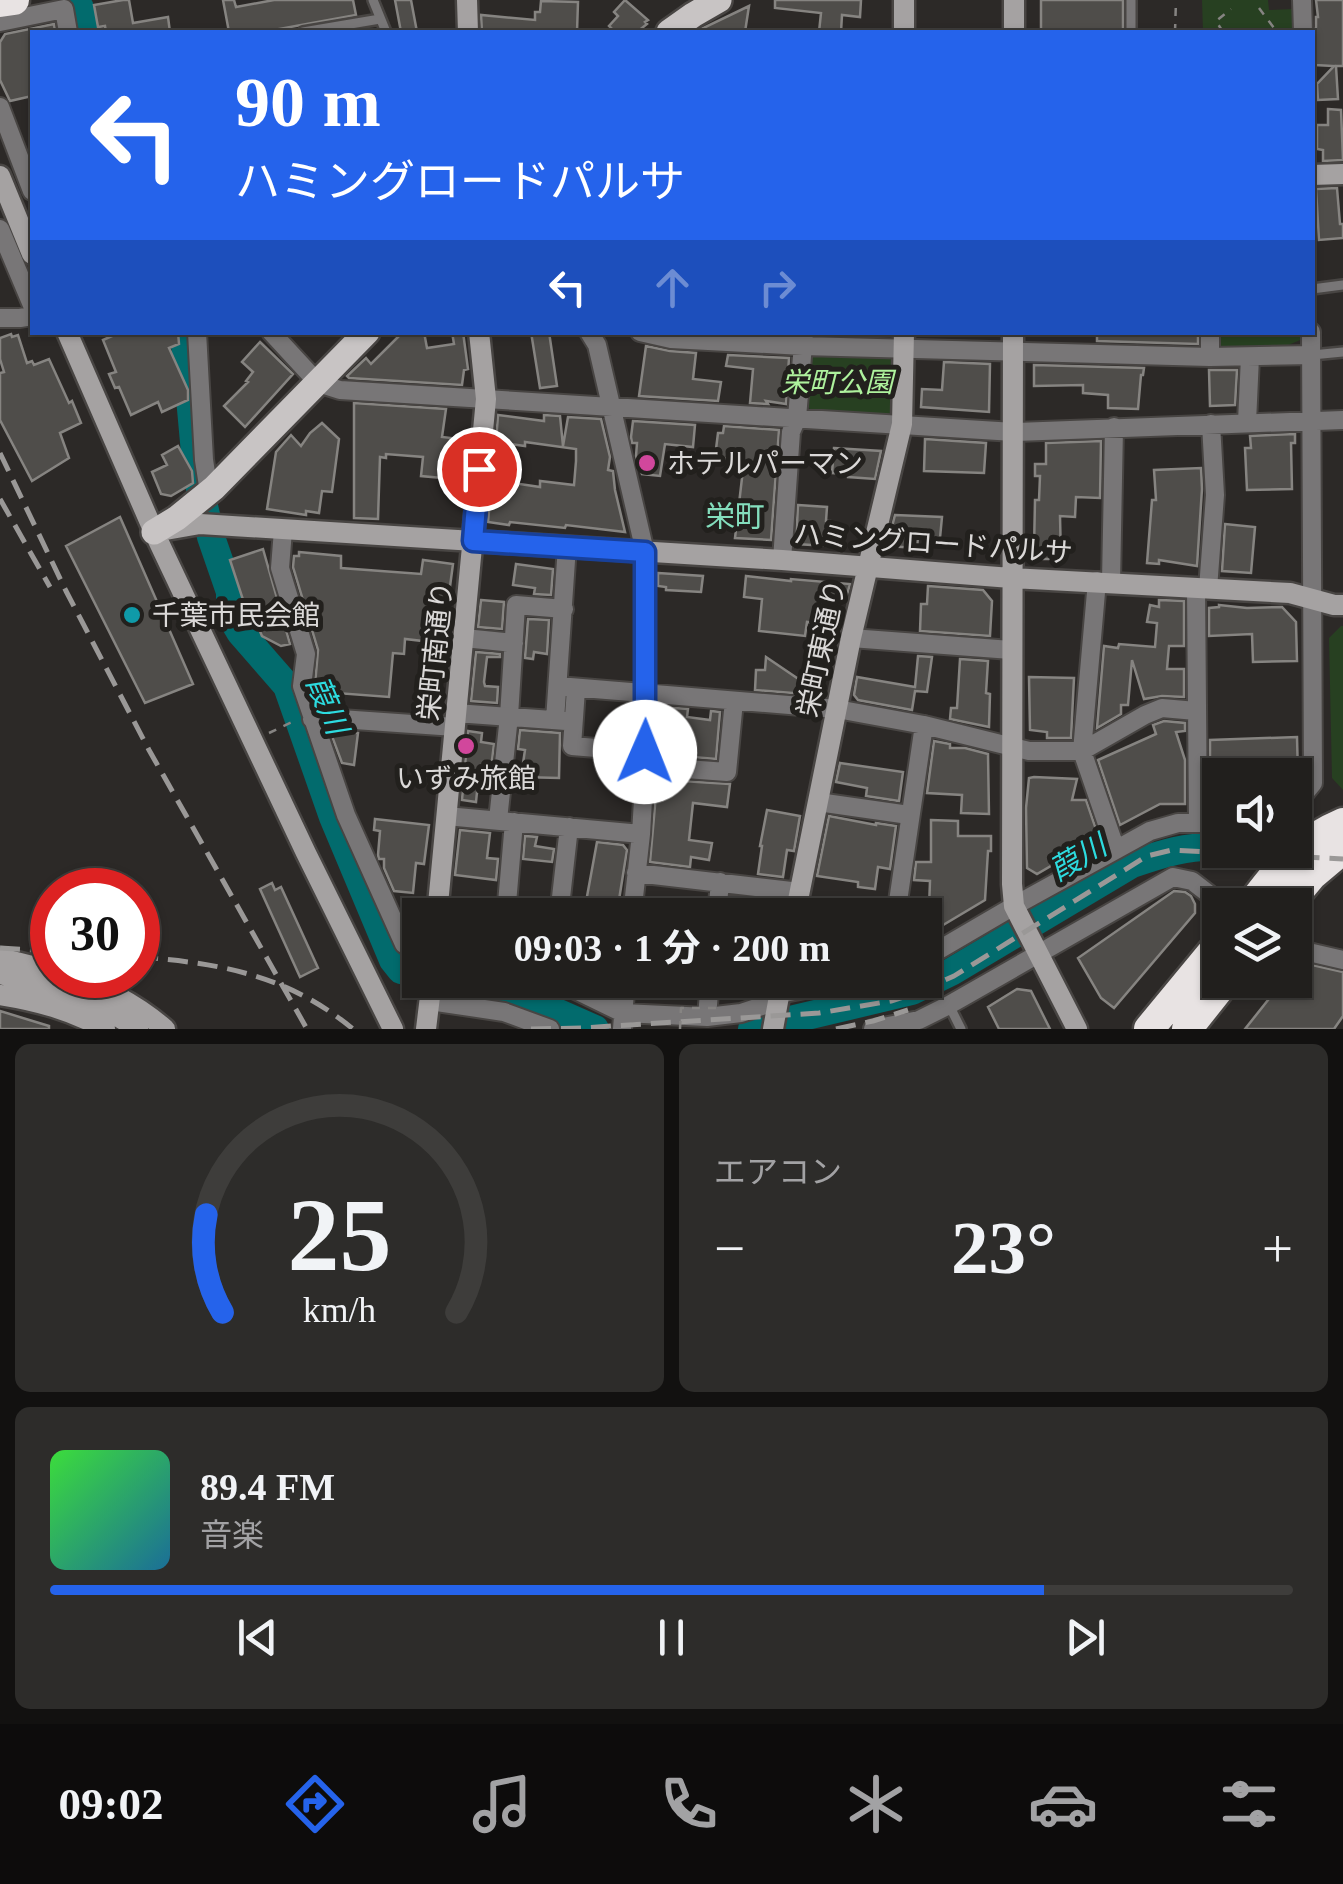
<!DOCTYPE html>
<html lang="ja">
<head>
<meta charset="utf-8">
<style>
  :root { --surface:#211f1d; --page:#2d2c2a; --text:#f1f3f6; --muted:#a2a2a4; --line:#3e3d3b; --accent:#2563eb }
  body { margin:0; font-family:"Times New Roman","Noto Sans JP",serif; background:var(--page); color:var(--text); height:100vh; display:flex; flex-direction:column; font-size:38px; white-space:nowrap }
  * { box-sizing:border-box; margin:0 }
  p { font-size:32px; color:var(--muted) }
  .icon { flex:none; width:55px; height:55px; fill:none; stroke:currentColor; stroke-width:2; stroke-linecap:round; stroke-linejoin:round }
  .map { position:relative; height:1029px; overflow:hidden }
  .side { display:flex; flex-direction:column; gap:15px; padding:15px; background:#121110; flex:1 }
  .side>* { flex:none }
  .banner { position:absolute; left:30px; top:30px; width:1285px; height:305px; border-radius:0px; box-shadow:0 2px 8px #0004,0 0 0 2px var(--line); background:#2563eb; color:#fff; overflow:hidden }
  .buttons { position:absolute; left:1202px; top:758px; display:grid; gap:20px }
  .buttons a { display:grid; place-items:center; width:110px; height:110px; border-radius:0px; background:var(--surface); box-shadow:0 2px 8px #0004,0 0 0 2px var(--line); font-size:50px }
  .speed { position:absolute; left:30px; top:868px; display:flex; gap:20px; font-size:50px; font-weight:700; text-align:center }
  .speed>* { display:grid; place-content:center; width:130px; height:130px; border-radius:50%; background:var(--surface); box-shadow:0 2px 8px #0004,0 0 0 2px var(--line); line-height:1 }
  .speed .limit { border:15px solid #d22; background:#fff; color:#111 }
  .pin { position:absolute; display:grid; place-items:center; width:85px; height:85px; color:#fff; margin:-42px; border:5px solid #fff; border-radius:50%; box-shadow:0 2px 10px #0007 }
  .me { position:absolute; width:110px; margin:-55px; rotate:1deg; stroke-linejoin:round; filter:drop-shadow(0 0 8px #0008) }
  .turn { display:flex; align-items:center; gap:35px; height:210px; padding:0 40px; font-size:45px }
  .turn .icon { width:130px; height:130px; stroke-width:2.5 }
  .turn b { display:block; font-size:70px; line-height:85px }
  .lanes { display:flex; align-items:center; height:95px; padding:0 40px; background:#0003; justify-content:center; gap:50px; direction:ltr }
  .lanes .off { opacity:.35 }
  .big { font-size:75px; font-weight:700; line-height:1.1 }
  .side .tile { flex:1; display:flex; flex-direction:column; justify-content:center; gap:15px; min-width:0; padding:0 35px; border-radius:15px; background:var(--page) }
  .side .dial { align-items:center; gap:0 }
  .dial svg { height:260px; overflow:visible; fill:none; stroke:var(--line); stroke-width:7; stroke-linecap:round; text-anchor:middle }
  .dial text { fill:var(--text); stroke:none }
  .song { display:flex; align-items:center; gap:30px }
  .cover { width:120px; height:120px; border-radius:15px; background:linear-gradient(135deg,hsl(120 70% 55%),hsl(200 70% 35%)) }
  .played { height:10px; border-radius:5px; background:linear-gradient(90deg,var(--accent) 80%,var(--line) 80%) }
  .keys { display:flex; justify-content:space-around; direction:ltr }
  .heat { display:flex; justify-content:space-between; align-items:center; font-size:55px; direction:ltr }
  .side .tiles { flex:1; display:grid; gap:15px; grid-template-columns:1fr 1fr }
  .tile:last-child { grid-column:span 2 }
  .trip { position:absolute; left:402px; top:898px; width:540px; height:100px; border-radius:0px; background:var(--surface); box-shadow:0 2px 8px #0004,0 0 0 2px var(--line); font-weight:700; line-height:100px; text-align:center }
  .tabs { display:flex; height:160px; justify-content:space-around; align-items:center; background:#0d0c0c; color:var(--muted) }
  .tabs .icon { width:70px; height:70px }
  .tabs .current { color:var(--accent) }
  .tabs b { font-size:45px; color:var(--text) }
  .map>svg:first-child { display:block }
  .green { fill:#274021 }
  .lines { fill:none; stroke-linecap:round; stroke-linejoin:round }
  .river { stroke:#026b6d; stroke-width:28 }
  .building { fill:#4f4d4a; stroke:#868481; stroke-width:2.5 }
  .lane-casing { stroke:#484543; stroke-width:14 }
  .street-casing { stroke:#484543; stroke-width:22 }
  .secondary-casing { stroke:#484543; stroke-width:25 }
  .primary-casing { stroke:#484543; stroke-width:30 }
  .highway-casing { stroke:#484543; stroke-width:35 }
  .path { stroke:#868482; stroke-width:2.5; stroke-dasharray:8 8; stroke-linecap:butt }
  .lane { stroke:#787677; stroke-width:9 }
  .street { stroke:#787677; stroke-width:18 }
  .secondary { stroke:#a5a2a2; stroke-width:20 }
  .primary { stroke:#c8c4c4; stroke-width:25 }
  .highway { stroke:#e8e3e3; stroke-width:30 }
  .rail { stroke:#9a9897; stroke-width:5; stroke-dasharray:20 10; stroke-linecap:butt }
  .path-bridge { stroke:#868482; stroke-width:2.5; stroke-dasharray:8 8; stroke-linecap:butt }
  .route-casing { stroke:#184099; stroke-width:25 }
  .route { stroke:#2563eb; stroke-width:18 }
  .hotel-dot { fill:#d1479c; stroke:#22201d; stroke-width:4 }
  .culture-dot { fill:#0f9aa8; stroke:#22201d; stroke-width:4 }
  .labels { text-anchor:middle; stroke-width:10; stroke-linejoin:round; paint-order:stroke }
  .park-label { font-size:28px; font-style:italic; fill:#aef29d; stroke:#22201d }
  .poi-label { font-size:28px; fill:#dbd9d8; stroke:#22201d; text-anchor:start }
  .street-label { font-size:28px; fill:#dbd9d8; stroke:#22201d }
  .neighbourhood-label { font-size:30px; fill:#84debd; stroke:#22201d }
  .water-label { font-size:30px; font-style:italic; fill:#2ddbdf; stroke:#22201d }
</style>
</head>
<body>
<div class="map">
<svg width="1343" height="1029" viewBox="0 0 1343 1029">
  <rect width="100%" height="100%" fill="#2c2927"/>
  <path class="green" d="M1202 0H1268L1269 10 1294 9V32H1203Z
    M1215 333H1304L1305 338 1286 346 1221 350 1215 342Z
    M812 351 889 355 895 360 894 409 886 416 812 411 804 403 808 357Z
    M1341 626H1343V790L1332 778 1329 638Z"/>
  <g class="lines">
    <path class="river" d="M80 8 85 32
      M184 332 197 475 211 537 230 592V615L240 632 287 686 333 817 393 960 401 970 420 975
      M453 980 509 991 595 1029
      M752 1029 912 991 951 972 1132 864C1161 854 1189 845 1220 847"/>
  </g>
  <path class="building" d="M123 0H129L133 23 168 17 170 32H106L105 26 98 27 94 5Z
    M223 0H234L236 7 274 0H353L356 15 263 32H229Z
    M395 0H411L417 32H401Z
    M625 0 648 20 645 22 647 24 637 32H615L609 26 618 16 614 12Z
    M775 0H861L860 17 842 15 841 32H819L821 13 775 8Z
    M1041 0H1123V32H1041Z
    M1316 0H1343V66H1336L1338 99 1318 100 1317 84 1334 66 1315 65 1313 39 1316 27V17H1318Z
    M541 1 578 2 577 32H482L481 15 535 20V12H540Z
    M749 6 745 32H696L699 30Z
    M54 24 55 32H32V96L10 101 0 80V42L5 34Z
    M1328 109 1341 110 1343 160 1323 161V150L1317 149V125H1328Z
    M1337 188 1340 224H1343V238L1319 240 1316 189Z
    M121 332H178L179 344 169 348 188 390V400L162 412 158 402 131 415 119 387 115 388 109 374 116 372 103 340Z
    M406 332H424L427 348 454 344 452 332H463L468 369 464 370 462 385 349 378 347 376 366 358 371 364 402 333Z
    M531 332H549L557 386 540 388Z
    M1097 332H1198V344L1097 341Z
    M11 334 12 337 18 335 27 363 32 361 34 365 49 359 69 403 72 401 81 423 60 433 69 458 32 481 0 420V373L4 372 0 359V338Z
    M260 342 293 374 245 427 224 406 248 382 246 381 253 372 242 362Z
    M646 346 670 351 696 353 693 379 721 382 718 401 639 396Z
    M728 355 789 358 786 404 766 401 768 404 750 403 753 369 726 366Z
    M944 362 990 364 989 412 921 407 922 389 942 390Z
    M1034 365 1144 368 1143 375H1141L1138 409 1108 408V395L1083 393V385L1034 386Z
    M1209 370H1237L1235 405 1210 406Z
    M354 403 446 409 442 437 468 440 464 480 421 476 423 457 386 454V458L380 457 378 519 354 518Z
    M498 415 544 421V415L560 416 563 446 568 417 601 419 610 457 608 470 613 471 615 490 625 532 566 525 565 528 510 522 509 525 488 522 492 480 540 487V481L574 485 576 461V449L525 442V446L496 442Z
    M633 421 695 425 693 447 665 444 660 476 642 474 636 456 637 443H632L631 437Z
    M322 423 339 439 332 492 322 491 319 513 306 511V515L267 509 276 452 291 435 301 446 310 433Z
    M724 426 779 430 771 540 735 538 744 461 715 457 718 433H723Z
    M1295 434V443H1291L1292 489 1247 490 1245 448H1251L1250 436Z
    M925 439 986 443 984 473 924 471Z
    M1101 441 1100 498 1076 497 1075 517 1060 516 1061 559H1043L1034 549 1035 500H1039L1040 476H1035V464H1046V443Z
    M178 446 192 471 193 483 171 496 161 494 152 472 167 465 162 455Z
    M834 448 881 451 875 479 848 477V474L832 473Z
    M1201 468 1202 489 1197 566 1159 560V564L1147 563 1152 500H1156L1154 470Z
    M798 505 827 507 826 521H830L828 546 796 544Z
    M895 515 942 517 940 538 918 537 917 548 887 546Z
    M120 517 193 684 145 703 66 546Z
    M1225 524 1255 527 1251 573 1222 571Z
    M263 549 290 644 281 646 262 636 255 620 254 607 246 609 230 560Z
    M299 552 341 556V568L421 574 423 560 453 564 447 609 444 608 440 643 405 639 404 654 393 653 389 697 337 693 336 706H322L315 685 318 650 293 567 294 556H299Z
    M516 564 553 569 551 595 534 594 535 588 513 585Z
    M658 573 703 576 701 592 666 590V587L658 586Z
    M746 576 791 581V579L850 584 846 598 836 596 832 625 807 622 805 636 759 631 762 599 744 597Z
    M928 586 983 590 992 601 990 636 920 631 921 604H927Z
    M481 600 504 602 502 629 478 627Z
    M1159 600 1184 601V646H1169L1167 669H1184V697L1162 696 1144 699 1132 660 1128 705H1121V714L1097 728 1104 646 1118 648 1119 644 1155 647 1157 623 1147 622 1150 605 1159 607Z
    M1219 605 1247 608 1282 607 1296 622 1297 661 1253 662 1252 634 1209 636V608L1219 607Z
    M528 619 549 620 547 654 534 652 533 659 525 658Z
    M476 652 500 654V657H487L484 682 485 686 498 687 497 703 471 701Z
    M918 656 932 657 927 692 915 691 912 710 858 700 854 695 857 677 915 687Z
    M766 657 797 678H818L817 695 755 690 756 670H765Z
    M960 659 988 661 986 693 990 694 989 727 950 719 951 708H957Z
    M1029 677 1074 678 1071 738H1047V732L1030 730Z
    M658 707 688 709 687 717 710 720 711 711 720 712 716 759 658 754Z
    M1164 721 1185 723V731L1176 732 1185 760V804H1160L1120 825 1098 760 1156 734 1153 725Z
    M520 730 560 733 559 778 521 777 525 750 518 749Z
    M330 731 358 733 354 765 342 763Z
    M468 731 482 733 481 742 494 744 488 793 477 792 476 802 462 800Z
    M1297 737 1298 775H1210V740Z
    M934 741 950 744V748H965L988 754 989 814 961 813 962 795 927 793Z
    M840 763 903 772 899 801 866 796 867 788 836 782Z
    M1034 777 1077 779 1072 800H1086L1099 838 1037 874 1027 868 1026 808 1029 778Z
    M666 780 730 784 727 807 693 803 689 840 712 843 709 860 691 857 690 867 650 862 657 783 668 784Z
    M767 810 800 816 794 851 787 850 783 877 758 874 762 846H760Z
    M829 816 876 825V823L896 826 890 869 878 867 875 889 858 887V882L817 876Z
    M375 819 429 825 424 864 416 863 413 893 394 891 384 868V859H379L378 855 380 831 374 830Z
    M931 820 958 821V836H991V851H988L985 900 928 934 930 881 914 880 916 862H931Z
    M460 830 490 833 487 858 498 859 496 880 455 875Z
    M525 836 537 837 535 846 554 849 552 862 523 859Z
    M597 842 623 845 627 850 618 906 586 902Z
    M272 883 275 890 281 887 318 968 300 977 260 889Z
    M1174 891 1185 892 1191 896 1195 904V913L1114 1008 1101 998 1078 958Z
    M731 897 783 903 782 915H730Z
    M1299 962 1343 972V1016L1334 1029H1245L1284 980H1295V966Z
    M1017 989 1031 991 1050 1029H999L988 1007Z
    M0 1011 49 1026V1029H0Z"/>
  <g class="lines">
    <g class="lane-casing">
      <path id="lane" d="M373 0 386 32
        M303 32 380 19
        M1131 32V0
        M1312 289 1343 285
        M1312 355 1343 352
        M949 1005 961 1029"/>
    </g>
    <g class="street-casing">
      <path id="street" d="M1302 0 1303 32
        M0 22 64 9 68 32
        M0 107 32 191
        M0 229 32 305
        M0 318H20L32 316
        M197 332 204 460 209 492
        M271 332 318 383 340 390 1014 432 1343 420
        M589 332 597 345 645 552V766L641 834 632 915
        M640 332 671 339 803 346 1210 357 1312 355
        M1210 332V357
        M1247 422 1250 357
        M283 530 280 568 306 654 302 686 346 815 404 944 413 950H420
        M782 560 791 432 797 418 804 332
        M1097 581 1082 751 1116 850
        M1111 582 1114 427
        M1196 588 1198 821
        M1208 589 1215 495 1211 424
        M464 638 514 643
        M851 638 1011 650
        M558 686 837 709 924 725 1029 751H1082L1145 715 1162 708 1196 711
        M576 689 572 746 645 752
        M456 713 566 721
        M312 719 326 718 455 727
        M555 720 567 546
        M645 766 727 772 734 701
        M818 802 909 815
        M1295 805 1313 783 1311 332
        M446 816 641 834
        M498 820 509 716 516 605 564 609
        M636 873 800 892
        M506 915 514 822
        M559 915 569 827
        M717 915 720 882
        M896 915 924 725
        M1295 944 1304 951 1343 960
        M925 958 1014 906 1150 831 1178 823H1220
        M555 980 623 1013 707 1017 741 1013 765 1005 779 994 852 980
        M430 1001 504 1012 550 1029
        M707 1017 710 980
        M622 1029 626 980
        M873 1029 919 1020 949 1005 1173 877 1192 881 1223 905"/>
    </g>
    <g class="secondary-casing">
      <path id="secondary" d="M467 0 468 32
        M904 0V32
        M1014 0V32
        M1312 175 1343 174
        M0 176 32 254
        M67 332 154 532 306 853 393 1029
        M1013 332 1012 884 1014 906 1077 1029
        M160 531 200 524 782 560 1011 578 1290 593 1334 605H1343
        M437 915 486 399 479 332
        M795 915 851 638 902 424 904 332
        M0 958 52 971
        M0 974 70 993 104 1008 138 1029
        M66 975C104 987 135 1003 165 1029
        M0 995C38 1001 71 1010 105 1029
        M426 1029 432 980
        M773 1029 782 980"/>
    </g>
    <g class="primary-casing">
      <path id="primary" d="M669 32 693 15 719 0
        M154 532 177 518 214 488 367 332"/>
    </g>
    <g class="highway-casing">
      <path id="highway" d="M0 2 14 0
        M1251 905C1281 867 1296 843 1343 823
        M1287 905 1312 875 1343 849
        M1149 1029 1220 943
        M1187 1029 1226 980"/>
    </g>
    <path class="path" d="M1259 8 1277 32
      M1175 32 1176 0
      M1223 32 1216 21 1231 9
      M269 733 294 721
      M729 980 736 981V995"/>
    <use href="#lane" class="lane"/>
    <use href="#street" class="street"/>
    <use href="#secondary" class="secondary"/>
    <use href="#primary" class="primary"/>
    <use href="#highway" class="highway"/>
    <path class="rail" d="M0 453 66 591 149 750 307 1029
      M0 499 50 587
      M0 948 52 951
      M138 957C220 963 288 975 353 1029
      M531 1029 581 1028 819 1013 891 1001 913 994 954 976 1147 856 1172 850 1343 859
      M836 1029 873 1021 908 1010"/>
    <path class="path-bridge" d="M680 1029 681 1008H717"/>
  </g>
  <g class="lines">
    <g class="route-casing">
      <path id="route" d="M479 469 473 541 645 552V752"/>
    </g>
    <use href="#route" class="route"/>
  </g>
  <g class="hotel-dot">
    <circle cx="647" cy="463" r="10"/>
    <circle cx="466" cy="746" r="10"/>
  </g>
  <circle class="culture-dot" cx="132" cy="615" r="10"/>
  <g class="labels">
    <g class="park-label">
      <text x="837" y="392">栄町公園</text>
    </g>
    <g class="poi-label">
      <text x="667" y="473">ホテルパーマン</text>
      <text x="152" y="625">千葉市民会館</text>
      <text x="466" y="788" text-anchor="middle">いずみ旅館</text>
    </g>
    <g class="street-label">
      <text transform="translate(933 543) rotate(4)" y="10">ハミングロードパルサ</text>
      <text transform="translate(821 648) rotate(-78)" y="10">栄町東通り</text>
      <text transform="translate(435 651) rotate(-84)" y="10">栄町南通り</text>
    </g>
    <g class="neighbourhood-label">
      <text x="735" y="527">栄町</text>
    </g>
    <g class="water-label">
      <text transform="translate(327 705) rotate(67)" y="10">葭川</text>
      <text transform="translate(1078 858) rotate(-30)" y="10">葭川</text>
    </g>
  </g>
</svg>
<div class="buttons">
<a><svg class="icon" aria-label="sound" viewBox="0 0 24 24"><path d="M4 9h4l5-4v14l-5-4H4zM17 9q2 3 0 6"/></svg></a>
<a><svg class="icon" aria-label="layers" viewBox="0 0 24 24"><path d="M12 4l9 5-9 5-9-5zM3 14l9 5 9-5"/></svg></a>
</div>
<div class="speed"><div class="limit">30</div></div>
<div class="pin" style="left:479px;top:469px;background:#d93025"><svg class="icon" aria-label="arrive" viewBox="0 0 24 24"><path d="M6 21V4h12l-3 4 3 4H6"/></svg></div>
<svg class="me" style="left:645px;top:752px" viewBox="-20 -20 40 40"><circle r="19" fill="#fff"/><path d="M0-13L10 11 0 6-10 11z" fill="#2563eb"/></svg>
<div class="trip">09:03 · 1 分 · 200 m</div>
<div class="banner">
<div class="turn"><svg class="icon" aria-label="left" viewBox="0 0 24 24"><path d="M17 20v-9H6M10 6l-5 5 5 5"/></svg><div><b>90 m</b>ハミングロードパルサ</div></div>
<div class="lanes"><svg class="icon" aria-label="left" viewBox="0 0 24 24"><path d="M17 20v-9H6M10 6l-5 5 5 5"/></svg><svg class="icon off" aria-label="ahead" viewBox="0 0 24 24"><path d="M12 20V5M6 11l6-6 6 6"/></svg><svg class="icon off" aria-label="right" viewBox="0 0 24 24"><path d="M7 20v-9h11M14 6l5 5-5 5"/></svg></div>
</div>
</div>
<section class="side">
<div class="tiles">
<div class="tile dial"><svg viewBox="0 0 100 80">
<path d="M14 69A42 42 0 1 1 86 69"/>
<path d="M14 69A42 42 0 0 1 9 39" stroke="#2563eb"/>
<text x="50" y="56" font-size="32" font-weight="700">25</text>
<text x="50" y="72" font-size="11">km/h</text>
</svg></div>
<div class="tile"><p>エアコン</p>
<div class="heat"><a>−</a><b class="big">23°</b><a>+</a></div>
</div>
<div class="tile">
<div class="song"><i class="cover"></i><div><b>89.4 FM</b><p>音楽</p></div></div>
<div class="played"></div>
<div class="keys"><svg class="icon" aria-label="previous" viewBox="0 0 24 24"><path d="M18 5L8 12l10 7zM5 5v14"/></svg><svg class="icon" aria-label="pause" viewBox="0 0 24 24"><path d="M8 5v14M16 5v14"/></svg><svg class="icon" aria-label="next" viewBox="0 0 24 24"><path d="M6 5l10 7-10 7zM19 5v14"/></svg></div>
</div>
</div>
</section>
<nav class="tabs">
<b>09:02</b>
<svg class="icon current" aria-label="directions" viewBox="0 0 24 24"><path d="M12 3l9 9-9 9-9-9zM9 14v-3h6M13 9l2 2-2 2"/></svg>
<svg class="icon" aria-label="music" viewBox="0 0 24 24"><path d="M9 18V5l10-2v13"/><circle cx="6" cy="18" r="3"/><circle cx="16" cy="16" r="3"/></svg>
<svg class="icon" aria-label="phone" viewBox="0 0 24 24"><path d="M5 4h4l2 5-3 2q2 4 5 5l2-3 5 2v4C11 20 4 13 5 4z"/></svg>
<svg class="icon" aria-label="climate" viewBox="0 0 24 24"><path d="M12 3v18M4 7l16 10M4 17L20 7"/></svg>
<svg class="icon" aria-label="car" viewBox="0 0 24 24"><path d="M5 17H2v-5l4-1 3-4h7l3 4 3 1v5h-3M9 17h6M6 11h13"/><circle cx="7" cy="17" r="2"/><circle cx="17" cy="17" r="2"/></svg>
<svg class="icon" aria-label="filters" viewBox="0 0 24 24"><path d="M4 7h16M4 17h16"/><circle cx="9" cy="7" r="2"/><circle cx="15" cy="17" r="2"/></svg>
</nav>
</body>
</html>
